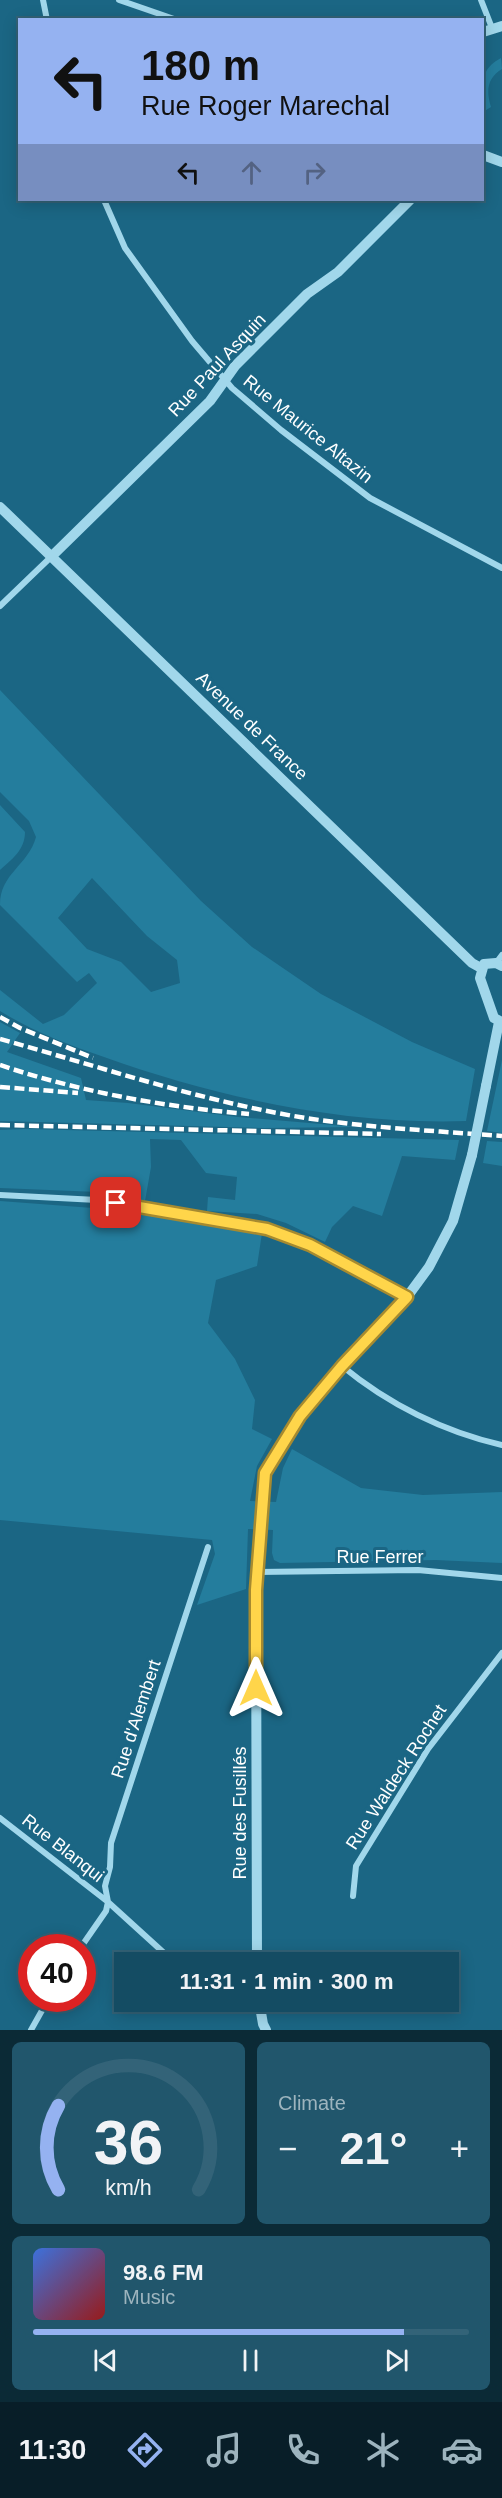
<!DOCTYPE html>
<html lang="en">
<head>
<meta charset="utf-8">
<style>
  :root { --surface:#144c63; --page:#21566c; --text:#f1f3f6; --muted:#9db4be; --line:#336378; --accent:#95b2f1 }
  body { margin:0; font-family:Arial,sans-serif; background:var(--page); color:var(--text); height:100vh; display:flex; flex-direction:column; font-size:22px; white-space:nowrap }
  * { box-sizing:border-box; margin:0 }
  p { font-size:20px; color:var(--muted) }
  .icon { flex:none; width:33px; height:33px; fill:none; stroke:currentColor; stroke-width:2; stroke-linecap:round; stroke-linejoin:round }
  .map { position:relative; height:2030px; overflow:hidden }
  .sheet { display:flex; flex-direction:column; gap:12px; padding:12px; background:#0b2a36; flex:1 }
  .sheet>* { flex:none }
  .banner { position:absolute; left:18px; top:18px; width:466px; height:183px; border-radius:0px; box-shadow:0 3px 15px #0003,0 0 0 2px var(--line); background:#95b2f1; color:#111; overflow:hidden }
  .speed { position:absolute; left:18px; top:1934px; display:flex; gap:12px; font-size:30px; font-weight:700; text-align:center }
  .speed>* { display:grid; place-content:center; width:78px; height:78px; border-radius:50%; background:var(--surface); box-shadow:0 3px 15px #0003,0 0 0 2px var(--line); line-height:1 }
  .speed .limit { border:9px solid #d22; background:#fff; color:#111 }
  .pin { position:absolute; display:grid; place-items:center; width:51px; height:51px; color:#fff; margin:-26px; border-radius:12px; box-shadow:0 3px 9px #0006 }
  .me { position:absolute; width:66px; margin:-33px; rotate:0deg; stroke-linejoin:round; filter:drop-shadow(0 0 4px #0008) }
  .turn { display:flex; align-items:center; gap:21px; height:126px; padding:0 24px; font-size:27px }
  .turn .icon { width:78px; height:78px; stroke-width:2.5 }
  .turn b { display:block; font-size:42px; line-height:51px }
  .lanes { display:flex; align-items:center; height:57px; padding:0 24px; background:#0003; justify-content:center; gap:30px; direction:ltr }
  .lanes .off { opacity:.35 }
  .big { font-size:45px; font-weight:800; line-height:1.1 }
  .sheet .card { flex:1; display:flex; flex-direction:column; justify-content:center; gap:9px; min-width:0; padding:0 21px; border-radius:9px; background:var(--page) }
  .sheet .dial { align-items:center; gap:0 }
  .dial svg { height:156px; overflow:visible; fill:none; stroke:var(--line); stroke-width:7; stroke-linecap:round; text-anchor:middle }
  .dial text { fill:var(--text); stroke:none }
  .song { display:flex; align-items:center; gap:18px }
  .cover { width:72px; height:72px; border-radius:9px; background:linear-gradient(135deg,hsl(220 70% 55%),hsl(0 70% 35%)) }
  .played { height:6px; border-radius:3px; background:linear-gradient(90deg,var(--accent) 85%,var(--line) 85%) }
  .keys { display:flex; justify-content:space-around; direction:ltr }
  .heat { display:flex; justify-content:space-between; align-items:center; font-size:33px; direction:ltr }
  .sheet .tiles { flex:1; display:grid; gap:12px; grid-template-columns:1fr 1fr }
  .card:last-child { grid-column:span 2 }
  .trip { position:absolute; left:114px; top:1952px; width:345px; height:60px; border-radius:0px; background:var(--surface); box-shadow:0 3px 15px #0003,0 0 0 2px var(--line); font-weight:800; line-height:60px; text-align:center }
  .tabs { display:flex; height:96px; justify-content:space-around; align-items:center; background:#081e28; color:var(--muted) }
  .tabs .icon { width:42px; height:42px }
  .tabs .selected { color:var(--accent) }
  .tabs b { font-size:27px; color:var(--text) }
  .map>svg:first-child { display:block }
  .green { fill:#247d9d; fill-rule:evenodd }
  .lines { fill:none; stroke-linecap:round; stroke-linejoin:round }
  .minor { stroke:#a1d7eb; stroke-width:6 }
  .tertiary { stroke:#a1d7eb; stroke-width:10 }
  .rail { stroke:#fff; stroke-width:4.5; stroke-dasharray:10 4.5; stroke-linecap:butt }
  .tertiary-bridge { stroke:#a1d7eb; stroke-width:10 }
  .route-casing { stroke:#a68a30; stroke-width:15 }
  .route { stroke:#ffd54a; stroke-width:10 }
  .labels { text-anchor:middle; stroke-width:6; stroke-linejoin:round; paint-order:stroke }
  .street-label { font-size:18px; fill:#fff; stroke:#1b6684 }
</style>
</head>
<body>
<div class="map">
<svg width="502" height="2030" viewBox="0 0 502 2030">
  <rect width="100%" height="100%" fill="#1b6684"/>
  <path class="green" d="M501 58 502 69C487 78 486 91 491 107L483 112C483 88 477 71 501 58Z
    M0 690 201 901 252 947 321 994 412 1042 475 1069 466 1121C344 1125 219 1098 104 1057 69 1045 32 1031 0 1011V990L43 1024 64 1015 97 983 89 973 77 982 0 905C0 873 28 866 36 837L29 821 0 792ZM92 878 147 936 177 960 180 983 151 992 121 962 87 949 58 918Z
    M0 805 25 832C25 850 12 859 0 870Z
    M0 1022 20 1033 7 1052 81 1078 86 1100 128 1103 238 1117 356 1127 263 1128 0 1121Z
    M502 1060V1133L487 1131Z
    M25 1129 459 1140 455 1160 402 1156 382 1216 353 1206 332 1227 325 1242 286 1223 257 1214 207 1211 208 1197 235 1200 237 1177 206 1173 181 1140 150 1139 151 1167 145 1201 98 1192 0 1188V1130Z
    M487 1141 502 1142V1166L483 1163Z
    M0 1201 146 1212 262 1233 257 1266 216 1280 208 1323 235 1359 255 1400 252 1429 272 1439 257 1466 250 1501 276 1502 283 1468 292 1449 361 1488 423 1495 502 1492V1563L436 1560 280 1563 274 1560 272 1553 273 1530 248 1529 246 1589 197 1605 215 1554 212 1540 0 1520Z"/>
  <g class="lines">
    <path class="minor" d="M43 0 47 20
      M119 0 177 20
      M481 0 492 28
      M104 200 125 248 192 341 232 388 281 430 370 498 502 568
      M0 606 52 556
      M496 963 502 955
      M0 1195 97 1200 173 1211 267 1229 310 1245 407 1297
      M342 1366C388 1404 444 1432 502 1445
      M257 1572 418 1570 502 1578
      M0 1818 108 1902 174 1962
      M353 1896 356 1866 428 1749 502 1653
      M81 1947 106 1911 108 1902 105 1886 110 1867 111 1843 208 1547
      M224 2001 238 2008 260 2011
      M31 2030 49 1998"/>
    <path class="tertiary" d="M483 32 502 26
      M483 155 502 162
      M0 507 472 963 481 968
      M52 556 210 401 235 366 307 294 338 272 410 200
      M502 966 496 963 484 964 480 978 494 1018 502 1022
      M486 1086 499 1022
      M257 1962 256 1590 265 1473 300 1416 342 1366 407 1297 429 1267 453 1221 472 1155
      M259 2001 263 2024 266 2030"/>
    <path class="rail" d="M0 1017 20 1028 93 1058
      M0 1039C90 1064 180 1094 272 1112 347 1127 425 1130 502 1136
      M0 1065C80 1092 165 1107 249 1114
      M0 1087 78 1093
      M0 1125 381 1134"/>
    <path class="tertiary-bridge" d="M472 1155 486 1086"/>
  </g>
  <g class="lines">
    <g class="route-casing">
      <path id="route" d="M116 1203 267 1229 310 1245 407 1297 342 1366 300 1416 265 1473 256 1590V1688"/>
    </g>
    <use href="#route" class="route"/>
  </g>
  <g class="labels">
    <g class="street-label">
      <text transform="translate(217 365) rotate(-47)" y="6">Rue Paul Asquin</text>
      <text transform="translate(308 429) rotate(39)" y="6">Rue Maurice Altazin</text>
      <text transform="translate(252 726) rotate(44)" y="6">Avenue de France</text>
      <text x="380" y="1563">Rue Ferrer</text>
      <text transform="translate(136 1719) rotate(-72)" y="6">Rue d'Alembert</text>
      <text transform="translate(396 1777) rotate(-57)" y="6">Rue Waldeck Rochet</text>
      <text transform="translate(240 1813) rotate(-90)" y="6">Rue des Fusillés</text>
      <text transform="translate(63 1848) rotate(38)" y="6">Rue Blanqui</text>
    </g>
  </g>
</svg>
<div class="speed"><div class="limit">40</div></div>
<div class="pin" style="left:116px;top:1203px;background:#d93025"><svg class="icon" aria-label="arrive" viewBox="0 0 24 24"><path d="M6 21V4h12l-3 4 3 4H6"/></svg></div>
<svg class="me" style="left:256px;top:1688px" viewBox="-20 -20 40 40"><path d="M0-17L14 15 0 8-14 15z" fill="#ffd54a" stroke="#fff" stroke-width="4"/></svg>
<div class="trip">11:31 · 1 min · 300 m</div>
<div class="banner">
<div class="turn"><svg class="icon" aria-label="left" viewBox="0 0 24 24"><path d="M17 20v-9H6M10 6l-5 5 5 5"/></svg><div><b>180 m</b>Rue Roger Marechal</div></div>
<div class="lanes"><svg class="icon" aria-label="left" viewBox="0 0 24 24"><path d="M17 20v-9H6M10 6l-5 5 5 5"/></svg><svg class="icon off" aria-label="ahead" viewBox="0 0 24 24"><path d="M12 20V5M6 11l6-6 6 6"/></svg><svg class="icon off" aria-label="right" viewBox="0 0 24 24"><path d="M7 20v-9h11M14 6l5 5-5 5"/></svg></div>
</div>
</div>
<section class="sheet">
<div class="tiles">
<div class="card dial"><svg viewBox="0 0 100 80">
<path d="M14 69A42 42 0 1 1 86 69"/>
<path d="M14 69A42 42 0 0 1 14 26" stroke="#95b2f1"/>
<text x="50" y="56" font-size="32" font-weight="700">36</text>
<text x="50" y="72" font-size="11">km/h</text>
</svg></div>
<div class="card"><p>Climate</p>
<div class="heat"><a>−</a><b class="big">21°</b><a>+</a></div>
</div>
<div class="card">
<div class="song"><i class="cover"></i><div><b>98.6 FM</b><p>Music</p></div></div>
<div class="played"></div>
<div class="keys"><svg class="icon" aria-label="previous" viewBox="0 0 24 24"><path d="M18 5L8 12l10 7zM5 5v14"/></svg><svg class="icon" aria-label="pause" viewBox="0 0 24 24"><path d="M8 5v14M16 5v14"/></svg><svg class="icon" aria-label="next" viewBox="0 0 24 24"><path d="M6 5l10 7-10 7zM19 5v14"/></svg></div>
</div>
</div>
</section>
<nav class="tabs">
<b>11:30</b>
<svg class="icon selected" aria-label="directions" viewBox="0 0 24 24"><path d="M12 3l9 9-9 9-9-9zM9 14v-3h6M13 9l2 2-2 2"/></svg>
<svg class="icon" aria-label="music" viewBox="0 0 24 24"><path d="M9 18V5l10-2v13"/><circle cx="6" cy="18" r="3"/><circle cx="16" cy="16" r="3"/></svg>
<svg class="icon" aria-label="phone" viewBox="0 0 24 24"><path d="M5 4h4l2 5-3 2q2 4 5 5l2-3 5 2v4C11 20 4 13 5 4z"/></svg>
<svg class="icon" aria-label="climate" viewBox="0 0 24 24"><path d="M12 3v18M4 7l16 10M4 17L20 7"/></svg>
<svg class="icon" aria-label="car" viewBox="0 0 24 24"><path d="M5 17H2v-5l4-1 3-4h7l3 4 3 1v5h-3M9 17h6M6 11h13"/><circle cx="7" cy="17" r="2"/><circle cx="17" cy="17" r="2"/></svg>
</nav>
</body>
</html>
